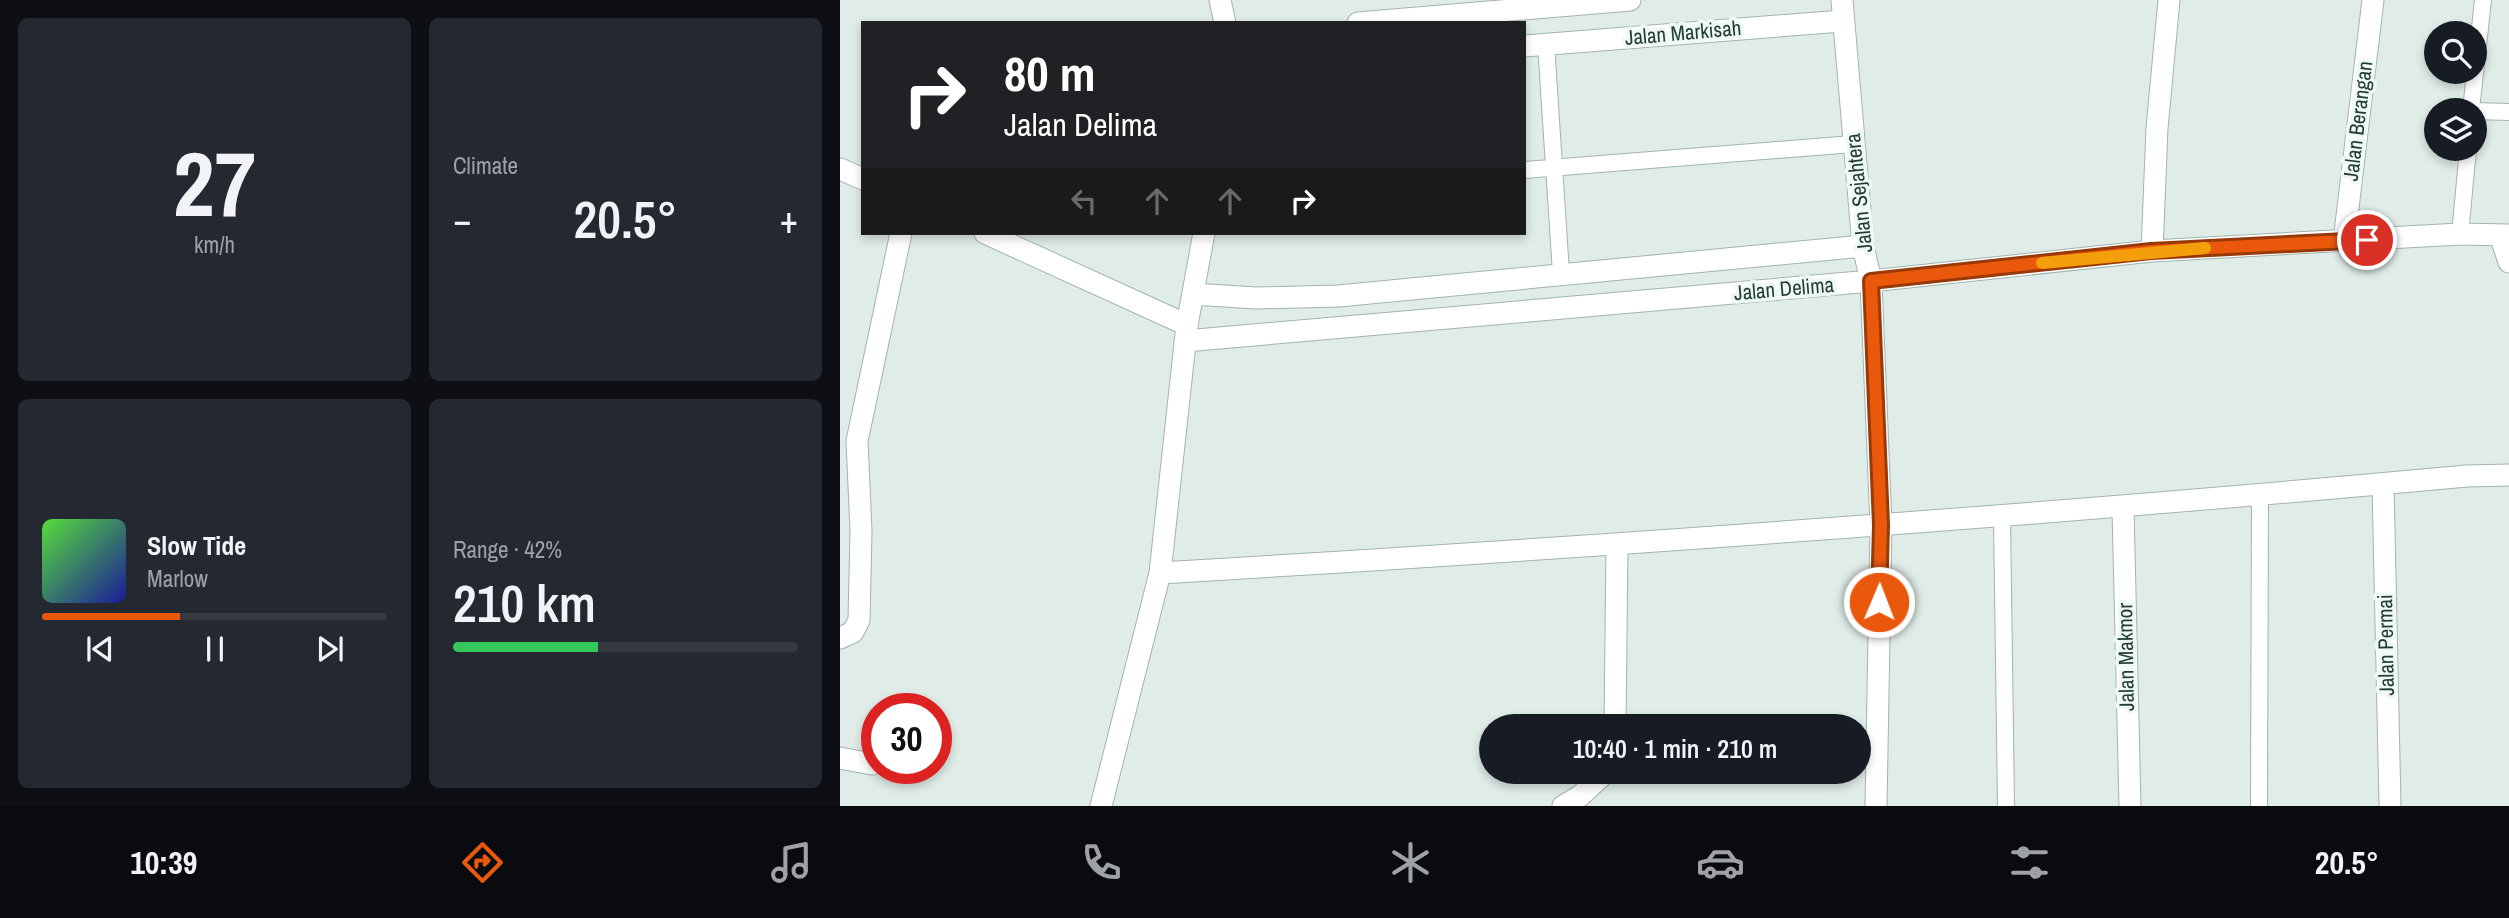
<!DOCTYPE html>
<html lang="en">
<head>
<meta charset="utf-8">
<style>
  :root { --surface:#171b24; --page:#242831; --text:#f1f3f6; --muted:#9ea1a6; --line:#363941; --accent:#ea580c }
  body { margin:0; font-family:"Archivo Narrow",sans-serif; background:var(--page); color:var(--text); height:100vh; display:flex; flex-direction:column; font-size:26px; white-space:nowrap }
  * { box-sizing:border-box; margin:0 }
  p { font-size:23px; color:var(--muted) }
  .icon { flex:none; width:38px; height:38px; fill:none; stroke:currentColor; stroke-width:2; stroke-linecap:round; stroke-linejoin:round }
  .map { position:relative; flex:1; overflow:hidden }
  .side { display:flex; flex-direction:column; gap:18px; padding:18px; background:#0d0f14; width:840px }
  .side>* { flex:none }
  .guide { position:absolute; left:21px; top:21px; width:665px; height:214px; border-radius:0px; box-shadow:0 4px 10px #0003; background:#202124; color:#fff; overflow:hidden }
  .tools { position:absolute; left:1584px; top:21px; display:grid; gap:14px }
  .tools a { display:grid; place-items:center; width:63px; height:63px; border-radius:50%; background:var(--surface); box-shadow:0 4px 10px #0003; font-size:35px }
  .speed { position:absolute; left:21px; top:693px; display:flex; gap:14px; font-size:35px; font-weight:700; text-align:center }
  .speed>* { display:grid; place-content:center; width:91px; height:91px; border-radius:50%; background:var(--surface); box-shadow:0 4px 10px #0003; line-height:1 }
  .speed .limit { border:10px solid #d22; background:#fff; color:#111 }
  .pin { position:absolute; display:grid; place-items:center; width:60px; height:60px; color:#fff; margin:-30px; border:4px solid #fff; border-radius:50%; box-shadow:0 2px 7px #0007 }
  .me { position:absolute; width:77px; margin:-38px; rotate:1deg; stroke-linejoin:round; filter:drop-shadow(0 0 5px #0008) }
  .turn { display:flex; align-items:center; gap:24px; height:147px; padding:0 28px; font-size:32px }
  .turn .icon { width:91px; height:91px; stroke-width:2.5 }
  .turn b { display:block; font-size:49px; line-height:60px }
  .lanes { display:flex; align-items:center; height:66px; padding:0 28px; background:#0003; justify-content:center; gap:35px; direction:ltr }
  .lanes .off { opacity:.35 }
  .big { font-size:52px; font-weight:600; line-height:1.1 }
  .side .card { flex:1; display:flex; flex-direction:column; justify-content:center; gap:10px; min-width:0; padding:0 24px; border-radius:10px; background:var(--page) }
  .side .dial { align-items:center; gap:0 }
  .dial b { font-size:91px; line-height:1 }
  .song { display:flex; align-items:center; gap:21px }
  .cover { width:84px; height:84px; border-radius:10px; background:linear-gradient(135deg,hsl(110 70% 55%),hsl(240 70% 35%)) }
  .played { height:7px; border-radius:4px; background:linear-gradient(90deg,var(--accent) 40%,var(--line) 40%) }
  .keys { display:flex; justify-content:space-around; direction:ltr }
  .heat { display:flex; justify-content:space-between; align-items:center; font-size:38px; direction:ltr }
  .charge { height:10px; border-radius:5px; background:linear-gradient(90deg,#34c759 42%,var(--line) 0) }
  .side .tiles { flex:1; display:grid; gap:18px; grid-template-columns:repeat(2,1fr) }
  .trip { position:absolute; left:639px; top:714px; width:392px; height:70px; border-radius:35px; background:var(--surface); box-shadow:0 4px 10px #0003; font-weight:600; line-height:70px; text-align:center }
  .tab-bar { display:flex; height:112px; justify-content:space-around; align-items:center; background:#090b0e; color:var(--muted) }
  .tab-bar .icon { width:49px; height:49px }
  .tab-bar .selected { color:var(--accent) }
  .tab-bar b { font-size:32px; color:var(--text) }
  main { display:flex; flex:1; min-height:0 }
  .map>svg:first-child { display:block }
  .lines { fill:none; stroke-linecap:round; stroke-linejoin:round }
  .service-casing { stroke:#a2b4ae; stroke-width:18 }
  .minor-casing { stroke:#a2b4ae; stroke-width:23 }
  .tertiary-casing { stroke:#a2b4ae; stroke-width:23 }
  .service { stroke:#fff; stroke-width:16 }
  .minor { stroke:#fff; stroke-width:21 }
  .tertiary { stroke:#fff; stroke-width:21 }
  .route-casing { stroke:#983908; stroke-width:18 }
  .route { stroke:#ea580c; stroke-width:12 }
  .slow { stroke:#f59e0b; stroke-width:12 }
  .labels { text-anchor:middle; stroke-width:7; stroke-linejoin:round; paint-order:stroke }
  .street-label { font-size:21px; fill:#1f3d36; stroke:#f0f8f4 }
</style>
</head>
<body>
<main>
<section class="side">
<div class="tiles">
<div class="card dial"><b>27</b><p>km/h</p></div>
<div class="card"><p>Climate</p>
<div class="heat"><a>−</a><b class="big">20.5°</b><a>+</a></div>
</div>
<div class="card">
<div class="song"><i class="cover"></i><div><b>Slow Tide</b><p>Marlow</p></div></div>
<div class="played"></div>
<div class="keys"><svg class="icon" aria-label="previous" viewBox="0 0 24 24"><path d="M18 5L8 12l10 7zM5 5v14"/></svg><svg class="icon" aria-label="pause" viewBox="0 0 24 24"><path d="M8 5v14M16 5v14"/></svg><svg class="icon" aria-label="next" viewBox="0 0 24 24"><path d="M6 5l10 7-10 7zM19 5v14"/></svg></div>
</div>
<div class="card"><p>Range · 42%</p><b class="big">210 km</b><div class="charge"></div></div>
</div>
</section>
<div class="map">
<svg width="1669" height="806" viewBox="0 0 1669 806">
  <rect width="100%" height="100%" fill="#dfece7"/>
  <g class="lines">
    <g class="service-casing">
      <path id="service" d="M706 44 721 273
        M1631 110 1643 0
        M1634 111 1669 112
        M684 170 1013 144
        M1620 234 1628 149
        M1162 517 1166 806
        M1419 806 1420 495"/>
    </g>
    <g class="minor-casing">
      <path id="minor" d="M380 0 385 23
        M1002 0 1023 246 1031 281 1041 525 1036 806
        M518 23 790 0
        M684 46 1002 21
        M1660 235 1669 262
        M1504 241 1533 0
        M1312 251 1317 128 1329 0
        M353 294 416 298 498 296 1023 246
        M347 325 364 233
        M345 341 1031 281 1312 251 1620 234 1669 235
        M1543 484 1550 806
        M1283 508 1290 806
        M320 573C757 547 1192 516 1627 476L1669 475
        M0 638 13 632 19 620 21 531 17 441 61 233
        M775 726 777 546
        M0 758 32 764
        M723 806 740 796 766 772"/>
    </g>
    <g class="tertiary-casing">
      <path id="tertiary" d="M0 169 23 179
        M145 233 347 325 320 573 261 806"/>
    </g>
    <use href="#service" class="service"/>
    <use href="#minor" class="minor"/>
    <use href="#tertiary" class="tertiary"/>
  </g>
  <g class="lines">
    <g class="route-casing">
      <path id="route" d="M1039 602 1041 525 1031 281 1311 251 1527 240"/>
    </g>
    <use href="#route" class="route"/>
    <path class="slow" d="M1202 263 1365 248"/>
  </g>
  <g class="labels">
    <g class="street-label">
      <text transform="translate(843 33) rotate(-5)" y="7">Jalan Markisah</text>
      <text transform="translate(1518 121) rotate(-83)" y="7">Jalan Berangan</text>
      <text transform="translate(1019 193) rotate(-96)" y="7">Jalan Sejahtera</text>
      <text transform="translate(944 289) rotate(-5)" y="7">Jalan Delima</text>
      <text transform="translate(1546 645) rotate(-91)" y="7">Jalan Permai</text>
      <text transform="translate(1286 657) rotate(-91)" y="7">Jalan Makmor</text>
    </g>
  </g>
</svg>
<div class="tools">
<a><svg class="icon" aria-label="search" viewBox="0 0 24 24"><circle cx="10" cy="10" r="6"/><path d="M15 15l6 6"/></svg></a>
<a><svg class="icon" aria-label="layers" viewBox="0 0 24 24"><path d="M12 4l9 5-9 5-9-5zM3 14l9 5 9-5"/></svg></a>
</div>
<div class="speed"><div class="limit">30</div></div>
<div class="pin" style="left:1527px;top:240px;background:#d93025"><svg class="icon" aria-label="arrive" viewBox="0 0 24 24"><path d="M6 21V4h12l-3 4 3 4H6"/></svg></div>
<svg class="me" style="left:1039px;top:602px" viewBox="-20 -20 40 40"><circle r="17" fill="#ea580c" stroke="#fff" stroke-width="3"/><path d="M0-11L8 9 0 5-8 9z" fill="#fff"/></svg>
<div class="trip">10:40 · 1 min · 210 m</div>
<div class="guide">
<div class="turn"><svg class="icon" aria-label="right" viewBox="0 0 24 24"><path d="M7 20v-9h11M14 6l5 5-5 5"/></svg><div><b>80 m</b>Jalan Delima</div></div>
<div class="lanes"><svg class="icon off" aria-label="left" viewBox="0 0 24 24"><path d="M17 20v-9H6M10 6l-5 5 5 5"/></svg><svg class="icon off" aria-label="ahead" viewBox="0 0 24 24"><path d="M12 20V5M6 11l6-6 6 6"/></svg><svg class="icon off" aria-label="ahead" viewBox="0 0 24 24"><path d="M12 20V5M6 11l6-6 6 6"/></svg><svg class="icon" aria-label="right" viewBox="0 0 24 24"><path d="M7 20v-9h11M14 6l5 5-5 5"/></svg></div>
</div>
</div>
</main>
<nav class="tab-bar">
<b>10:39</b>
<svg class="icon selected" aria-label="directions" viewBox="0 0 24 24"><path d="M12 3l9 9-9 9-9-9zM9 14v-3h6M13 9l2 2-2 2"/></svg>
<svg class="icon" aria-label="music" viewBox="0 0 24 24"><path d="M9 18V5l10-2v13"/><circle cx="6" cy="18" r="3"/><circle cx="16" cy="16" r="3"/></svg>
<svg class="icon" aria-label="phone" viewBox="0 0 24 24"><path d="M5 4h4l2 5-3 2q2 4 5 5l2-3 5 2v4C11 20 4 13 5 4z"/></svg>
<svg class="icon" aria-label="climate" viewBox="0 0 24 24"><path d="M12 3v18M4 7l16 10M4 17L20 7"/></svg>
<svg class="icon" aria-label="car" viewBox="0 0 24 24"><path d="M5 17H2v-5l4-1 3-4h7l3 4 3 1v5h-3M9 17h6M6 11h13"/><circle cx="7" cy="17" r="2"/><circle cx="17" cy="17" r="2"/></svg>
<svg class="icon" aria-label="filters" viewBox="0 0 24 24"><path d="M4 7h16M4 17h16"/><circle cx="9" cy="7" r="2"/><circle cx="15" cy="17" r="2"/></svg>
<b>20.5°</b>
</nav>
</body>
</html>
